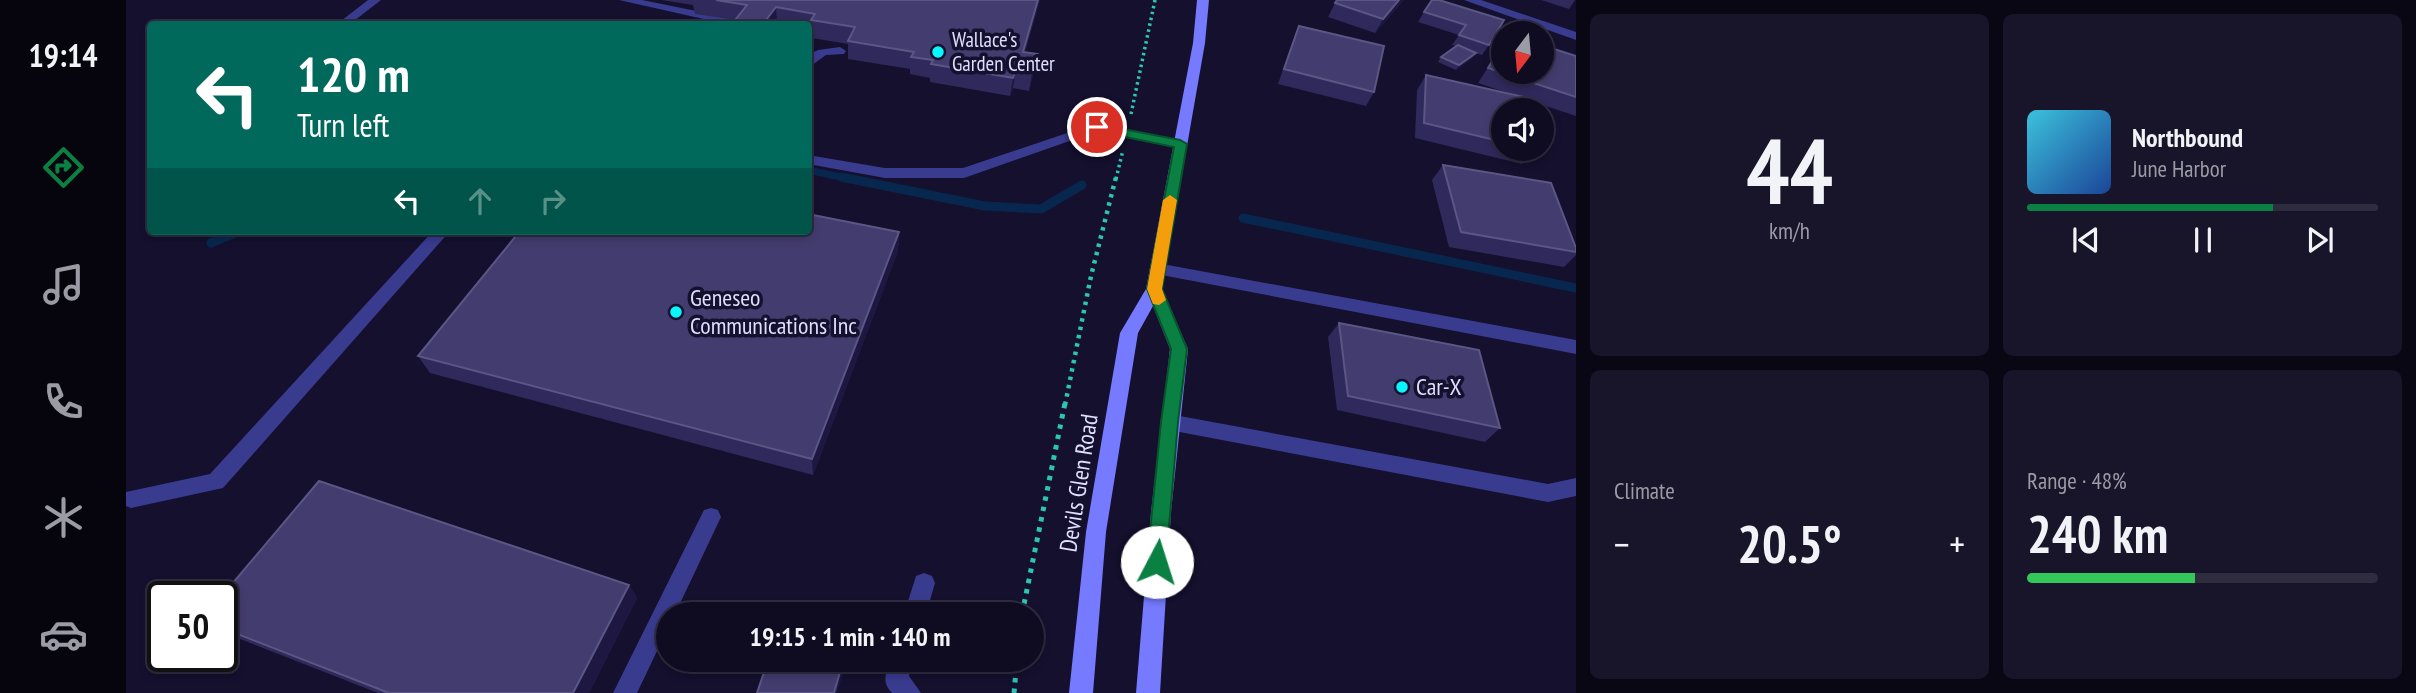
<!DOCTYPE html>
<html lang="en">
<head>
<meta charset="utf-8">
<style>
  :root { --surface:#0f0c22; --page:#18152a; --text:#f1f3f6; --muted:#9b9ba5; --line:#2f2c40; --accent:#0b8043 }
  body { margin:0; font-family:"PT Sans Narrow",sans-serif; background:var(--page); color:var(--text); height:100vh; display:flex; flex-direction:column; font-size:26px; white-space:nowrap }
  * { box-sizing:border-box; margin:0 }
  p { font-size:23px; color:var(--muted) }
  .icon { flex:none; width:38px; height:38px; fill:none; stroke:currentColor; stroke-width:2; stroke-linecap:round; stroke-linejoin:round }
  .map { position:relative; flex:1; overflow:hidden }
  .side { display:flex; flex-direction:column; gap:14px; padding:14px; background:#080713; width:840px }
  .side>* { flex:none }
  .hud { position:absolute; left:21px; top:21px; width:665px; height:214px; border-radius:7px; box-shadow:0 4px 10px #0003,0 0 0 2px var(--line); background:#00695c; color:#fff; overflow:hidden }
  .needle { width:46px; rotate:196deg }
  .tools { position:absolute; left:1365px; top:21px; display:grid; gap:14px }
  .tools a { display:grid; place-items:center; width:63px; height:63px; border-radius:50%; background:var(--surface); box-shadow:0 4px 10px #0003,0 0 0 2px var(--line); font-size:35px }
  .speed { position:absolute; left:21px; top:581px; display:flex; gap:14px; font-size:35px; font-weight:700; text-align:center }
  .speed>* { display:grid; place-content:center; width:91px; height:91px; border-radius:50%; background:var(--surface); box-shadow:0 4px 10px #0003,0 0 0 2px var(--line); line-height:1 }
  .speed .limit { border:4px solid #111; border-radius:10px; background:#fff; color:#111 }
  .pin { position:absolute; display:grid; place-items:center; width:60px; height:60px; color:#fff; margin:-30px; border:4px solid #fff; border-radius:50%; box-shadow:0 2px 7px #0007 }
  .me { position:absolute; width:77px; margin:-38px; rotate:5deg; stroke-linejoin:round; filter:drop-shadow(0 0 5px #0008) }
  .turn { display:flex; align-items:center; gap:24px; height:147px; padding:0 35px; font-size:32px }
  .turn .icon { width:91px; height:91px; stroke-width:2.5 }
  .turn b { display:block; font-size:49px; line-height:60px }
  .lanes { display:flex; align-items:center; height:66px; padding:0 35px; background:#0003; justify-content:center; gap:35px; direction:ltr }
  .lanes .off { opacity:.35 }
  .big { font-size:52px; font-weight:800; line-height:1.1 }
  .side .tile { flex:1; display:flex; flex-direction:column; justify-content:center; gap:10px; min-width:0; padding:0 24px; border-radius:10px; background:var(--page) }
  .side .dial { align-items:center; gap:0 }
  .dial b { font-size:91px; line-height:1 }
  .song { display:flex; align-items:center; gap:21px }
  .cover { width:84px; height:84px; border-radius:10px; background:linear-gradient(135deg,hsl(190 70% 55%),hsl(220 70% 35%)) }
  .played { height:7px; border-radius:4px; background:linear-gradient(90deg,var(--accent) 70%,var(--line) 70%) }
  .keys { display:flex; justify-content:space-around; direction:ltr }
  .heat { display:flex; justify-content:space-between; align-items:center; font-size:38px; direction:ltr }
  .charge { height:10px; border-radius:5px; background:linear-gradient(90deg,#34c759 48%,var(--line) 0) }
  .side .tiles { flex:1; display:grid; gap:14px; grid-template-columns:repeat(2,1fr) }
  .trip { position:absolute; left:530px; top:602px; width:388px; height:70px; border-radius:35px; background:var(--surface); box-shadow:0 4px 10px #0003,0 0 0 2px var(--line); font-weight:800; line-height:70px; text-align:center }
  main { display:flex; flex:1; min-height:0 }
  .tabs { display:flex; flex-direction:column; width:126px; justify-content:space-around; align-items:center; background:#06050e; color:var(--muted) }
  .tabs .icon { width:49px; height:49px }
  .tabs .selected { color:var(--accent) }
  .tabs b { font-size:32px; color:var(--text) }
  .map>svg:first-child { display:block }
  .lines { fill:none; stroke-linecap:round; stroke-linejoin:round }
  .stream-far1 { stroke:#08274f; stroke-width:7 }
  .stream { stroke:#08274f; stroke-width:9 }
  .path-far2 { stroke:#2ac6b3; stroke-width:3.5; stroke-dasharray:2.5 3.5; stroke-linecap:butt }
  .path-far1 { stroke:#2ac6b3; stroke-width:4.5; stroke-dasharray:3.5 5; stroke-linecap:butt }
  .path { stroke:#2ac6b3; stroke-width:5; stroke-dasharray:4.5 6; stroke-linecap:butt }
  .service { fill:#393b8f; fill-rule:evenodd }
  .minor { fill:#393b8f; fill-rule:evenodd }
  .secondary { fill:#757aff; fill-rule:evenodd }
  .wall { fill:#30295c }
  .shaded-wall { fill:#1d1742 }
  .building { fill:#433c6e; stroke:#5b5684; stroke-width:2 }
  .route { fill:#0b8043; stroke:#07532c; stroke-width:2 }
  .slow { fill:#f59e0b }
  .poi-dot { fill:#0af6ff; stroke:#14102e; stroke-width:2.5 }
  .labels { text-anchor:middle; stroke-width:7; stroke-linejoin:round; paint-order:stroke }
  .far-poi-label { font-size:21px; fill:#dfdeff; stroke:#14102e; text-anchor:start }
  .poi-label { font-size:24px; fill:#dfdeff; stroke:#14102e; text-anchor:start }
  .street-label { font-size:24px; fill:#dfdeff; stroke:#14102e }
</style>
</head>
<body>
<main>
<nav class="tabs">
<b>19:14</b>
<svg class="icon selected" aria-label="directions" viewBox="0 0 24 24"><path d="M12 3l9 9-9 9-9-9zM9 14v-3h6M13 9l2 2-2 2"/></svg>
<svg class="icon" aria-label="music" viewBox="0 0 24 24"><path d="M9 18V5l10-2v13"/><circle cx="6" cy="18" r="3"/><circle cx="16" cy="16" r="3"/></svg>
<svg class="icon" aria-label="phone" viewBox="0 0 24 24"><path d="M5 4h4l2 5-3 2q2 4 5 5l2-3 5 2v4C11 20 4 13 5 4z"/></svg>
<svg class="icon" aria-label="climate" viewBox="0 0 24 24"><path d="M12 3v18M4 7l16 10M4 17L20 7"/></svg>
<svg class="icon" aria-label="car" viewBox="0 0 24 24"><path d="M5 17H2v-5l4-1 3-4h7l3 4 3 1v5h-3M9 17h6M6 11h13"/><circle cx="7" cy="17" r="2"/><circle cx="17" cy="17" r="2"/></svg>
</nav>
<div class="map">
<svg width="1450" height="693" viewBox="0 0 1450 693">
  <rect width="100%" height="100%" fill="#14102e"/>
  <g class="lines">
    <path class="stream-far1" d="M682 170 724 179"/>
    <path class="stream" d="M715 177 859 206 915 209 956 185
      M1117 218 1450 288
      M85 243 114 231"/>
    <path class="path-far2" d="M1005 114 1029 0
      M990 179 997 150"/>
    <path class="path-far1" d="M939 405 965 276 990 177"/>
    <path class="path" d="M896 614 939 403
      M888 693 891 660"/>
    <path class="service" d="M242 0H255L224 24H211Z
      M493 0H516L615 20 621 24H600Z
      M714 47 720 51 718 54 700 55 682 68V55L692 50Z
      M971 123 1054 140 1061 144 1054 148 972 131 838 178H759L682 164V155L759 168H837Z
      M307 231H324L97 488 5 508 0 506V492L84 474Z
      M1031 263 1450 340V354L1025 273 1023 269Z
      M1043 414 1422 484 1450 478V496L1422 502 1043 430 1036 428 1034 422 1036 416Z
      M585 508 592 510 595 517 549 614H542V628L511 693H487L578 510Z
      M798 573 806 576 809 583 800 614H778L790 576Z
      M765 660H787L783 676 795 693H766C755 682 760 673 765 660Z"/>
    <path class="minor" d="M1338 0H1355L1450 32V40Z"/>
    <path class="secondary" d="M1071 0H1083L1079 43 1036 289 1062 349 1045 512 1034 693H1010L1025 512 1044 349 1027 306 1012 333 980 532 967 693H943L960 532 994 333 1020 289 1067 43Z"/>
  </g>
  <path class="wall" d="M535 0H914L899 52 912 54 903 91 887 88 884 96 804 82V78L784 74V69L722 59V44L686 38 685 31 682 30V24H606L610 20 569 14 567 5Z
    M1278 0 1249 33 1202 17 1209 3Z
    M1313 0 1363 45 1356 55 1349 53H1350L1346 58 1330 70 1312 62 1315 57 1330 46 1326 45 1333 35 1292 22 1298 12Z
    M1415 0H1449L1443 9Z
    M1173 26 1248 92 1240 106 1152 84 1167 40Z
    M1377 44 1450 56V116L1402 100 1377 110V149H1408L1396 164 1289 138 1291 90 1300 75 1385 94 1352 83Z
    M1317 165 1450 248V255L1438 267 1323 247 1306 180Z
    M773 232 772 251 687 475 304 373 292 356Z
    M1213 323 1374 428 1359 442 1211 410 1202 337Z
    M503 585 511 598 463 693H252L96 632V597Z"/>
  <path class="shaded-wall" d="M912 0H914L893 70 897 52Z
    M1273 0H1278L1249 33 1257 19Z
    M650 7 651 24H637Z
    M1350 53 1346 58 1330 70 1333 65Z
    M912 54 908 72 903 91 906 73Z
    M890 70 887 88 884 96 887 78Z
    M773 232 772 251 687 475 686 459Z
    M503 585 511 598 463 693H447Z
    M716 665 717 674 711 693H708Z"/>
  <path class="building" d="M590 0H912L897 52 912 54 906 73 890 70 887 78 805 64 807 60 785 57 788 52 722 41 729 27 685 20 689 14 650 7 637 24H606L621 5Z
    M1211 0H1273L1257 19 1209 3Z
    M1306 0H1313L1378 20 1363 45 1333 35 1340 25 1298 12Z
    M1173 26 1258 46 1248 92 1158 69Z
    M1377 44V72H1416V45L1450 56V97L1362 68Z
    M1332 45 1350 53 1333 65 1315 57Z
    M1300 75 1402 98 1404 110H1377V142L1298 123Z
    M1317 165 1425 183 1450 248V252L1335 232Z
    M682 214 773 232 686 459 292 356 394 231H682Z
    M1213 323 1353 350 1374 428 1222 396Z
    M193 481 503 585 447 693H263L96 628 95 597Z
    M642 660H700L716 665 708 693H631Z"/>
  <path class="route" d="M971 124 1054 140 1061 144 1036 289 1061 349 1052 422 1040 562 1037 568 1031 571 1024 568 1021 562 1035 422 1045 349 1021 289 1048 147 966 130 964 127Z"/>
  <path class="slow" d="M1044 195 1051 200 1036 289 1040 300 1033 305 1027 304 1021 289 1037 200Z"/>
  <g class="poi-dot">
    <circle cx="812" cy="52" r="7"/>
    <circle cx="550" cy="312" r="7"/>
    <circle cx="1276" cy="387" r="7"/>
  </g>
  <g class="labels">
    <g class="far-poi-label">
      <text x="826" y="47">Wallace's<tspan x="826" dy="24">Garden Center</tspan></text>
    </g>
    <g class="poi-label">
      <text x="564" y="306">Geneseo<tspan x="564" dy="28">Communications Inc</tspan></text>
      <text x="1290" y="395">Car-X</text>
    </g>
    <g class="street-label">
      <text transform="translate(953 483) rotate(-81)" y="8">Devils Glen Road</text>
    </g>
  </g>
</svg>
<div class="tools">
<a><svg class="needle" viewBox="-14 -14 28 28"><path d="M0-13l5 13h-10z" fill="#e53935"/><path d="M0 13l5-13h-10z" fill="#9b9ba5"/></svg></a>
<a><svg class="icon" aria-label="sound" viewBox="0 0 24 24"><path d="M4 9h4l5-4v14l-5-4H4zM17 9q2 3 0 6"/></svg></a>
</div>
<div class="speed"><div class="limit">50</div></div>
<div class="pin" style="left:971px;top:127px;background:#d93025"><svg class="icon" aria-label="arrive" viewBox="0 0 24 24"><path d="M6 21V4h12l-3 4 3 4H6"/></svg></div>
<svg class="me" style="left:1031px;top:562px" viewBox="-20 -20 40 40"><circle r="19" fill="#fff"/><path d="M0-13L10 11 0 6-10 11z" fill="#0b8043"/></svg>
<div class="trip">19:15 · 1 min · 140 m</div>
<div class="hud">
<div class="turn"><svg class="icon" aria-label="left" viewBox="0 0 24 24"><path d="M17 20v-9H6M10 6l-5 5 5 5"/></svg><div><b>120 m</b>Turn left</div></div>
<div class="lanes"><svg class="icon" aria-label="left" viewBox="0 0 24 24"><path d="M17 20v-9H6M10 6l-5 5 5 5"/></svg><svg class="icon off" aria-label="ahead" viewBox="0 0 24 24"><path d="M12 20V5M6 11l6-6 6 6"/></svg><svg class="icon off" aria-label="right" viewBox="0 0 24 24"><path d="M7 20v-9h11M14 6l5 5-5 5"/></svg></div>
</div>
</div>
<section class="side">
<div class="tiles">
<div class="tile dial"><b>44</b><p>km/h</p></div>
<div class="tile">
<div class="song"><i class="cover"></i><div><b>Northbound</b><p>June Harbor</p></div></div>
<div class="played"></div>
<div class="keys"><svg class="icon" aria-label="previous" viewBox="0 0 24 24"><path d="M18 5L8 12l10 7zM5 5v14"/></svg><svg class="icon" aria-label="pause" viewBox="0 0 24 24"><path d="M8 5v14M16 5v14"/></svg><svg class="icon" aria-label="next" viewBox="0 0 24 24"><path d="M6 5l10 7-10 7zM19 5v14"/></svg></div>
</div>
<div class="tile"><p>Climate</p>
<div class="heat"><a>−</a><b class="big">20.5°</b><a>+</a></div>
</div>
<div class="tile"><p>Range · 48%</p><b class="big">240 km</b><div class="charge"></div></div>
</div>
</section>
</main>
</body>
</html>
